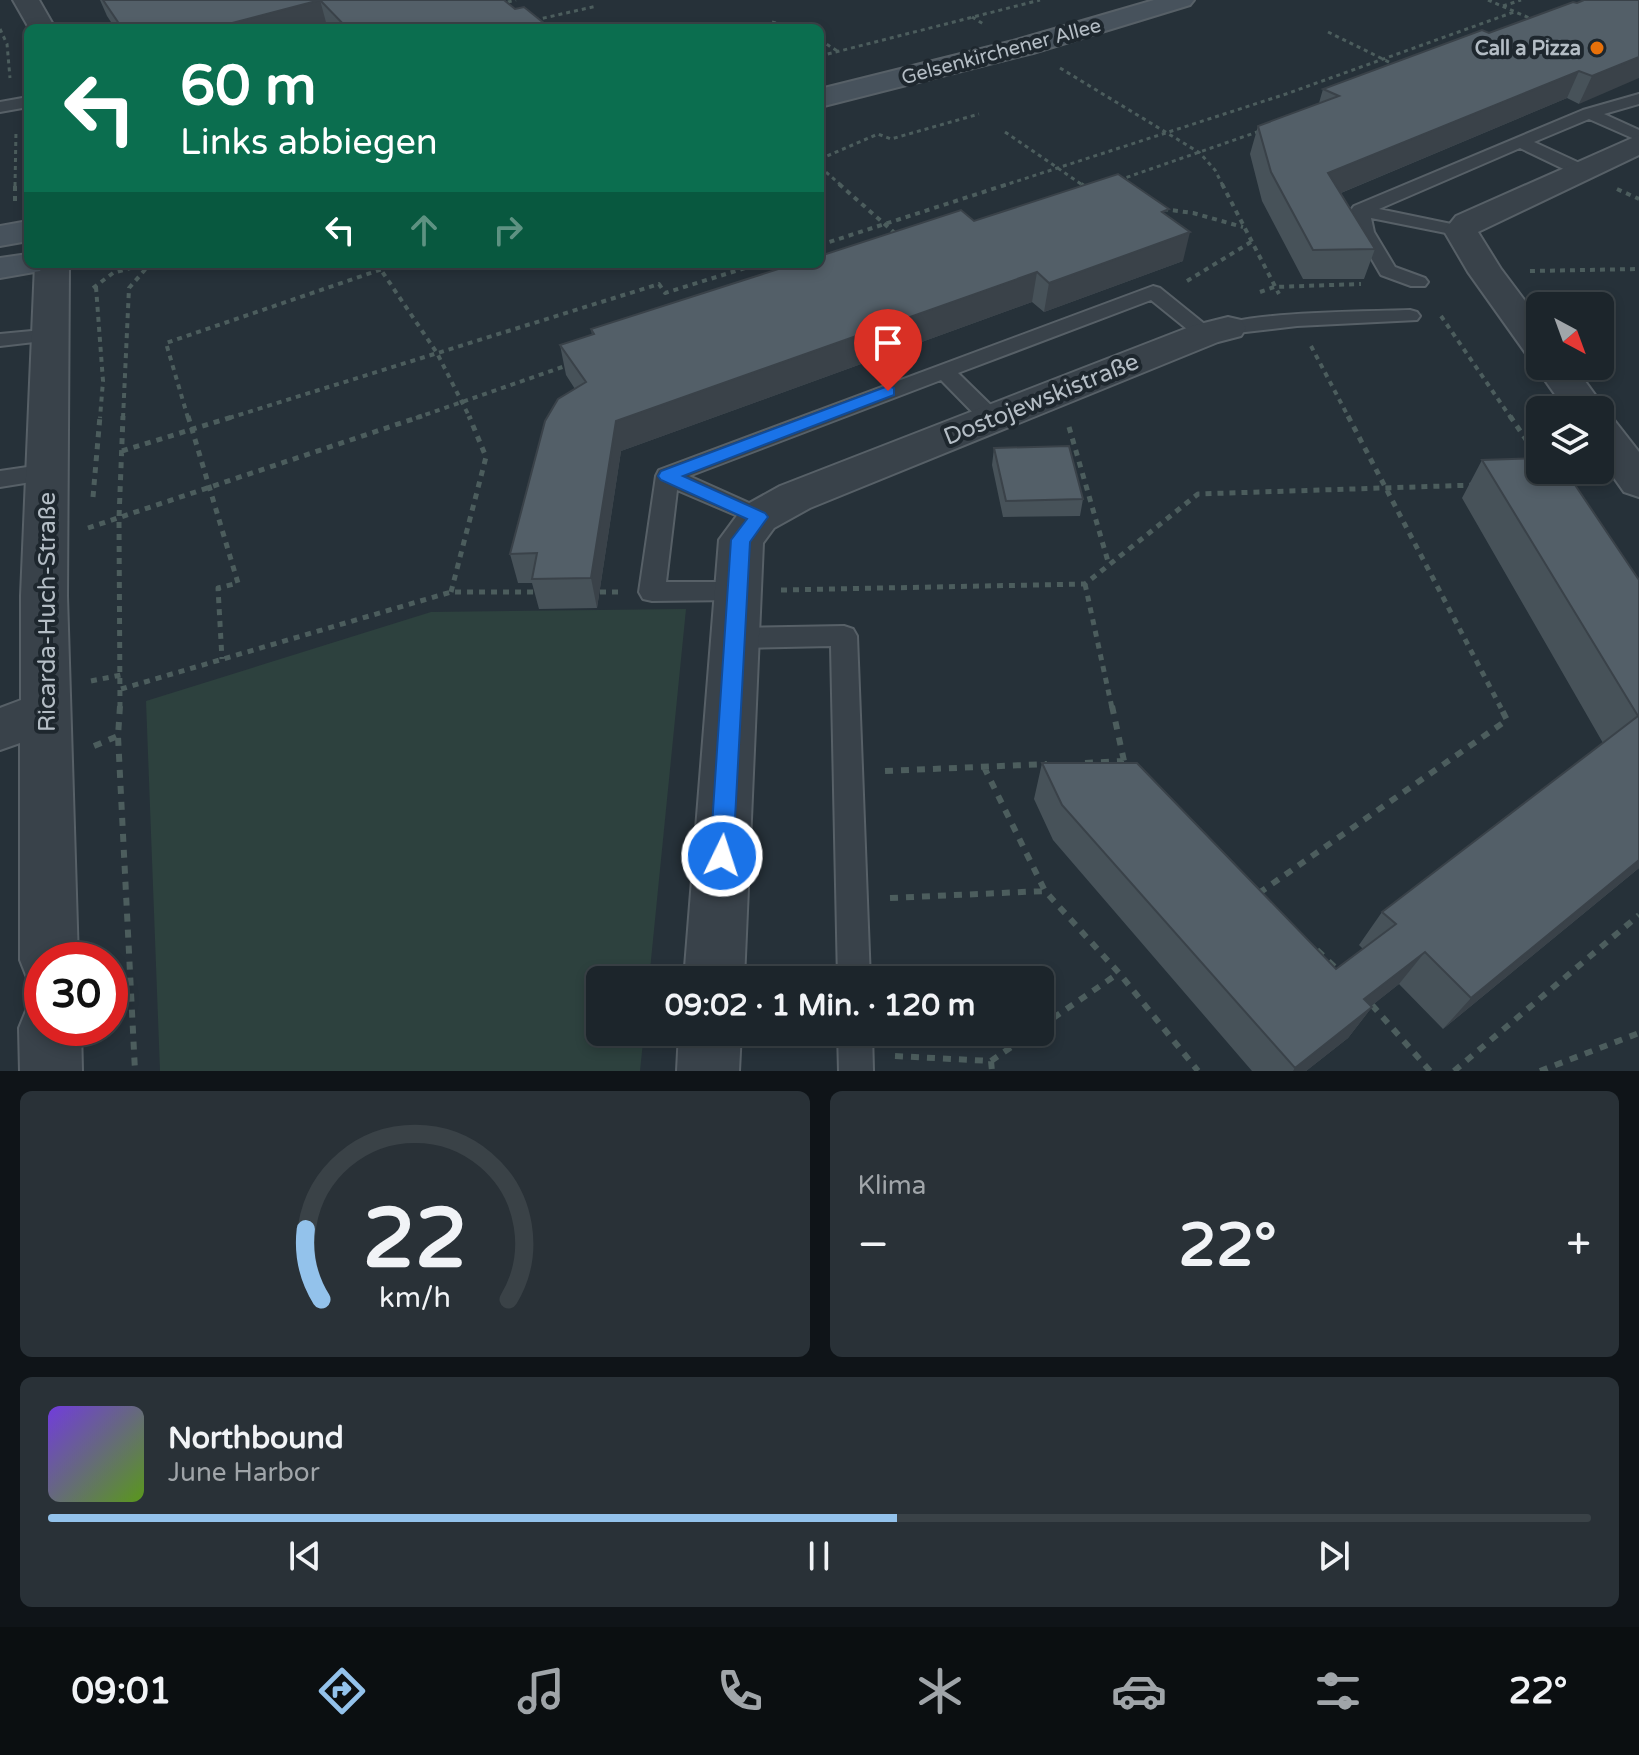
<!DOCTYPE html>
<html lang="de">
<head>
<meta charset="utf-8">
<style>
  :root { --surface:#1c252b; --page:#293137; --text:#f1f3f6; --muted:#a0a5a9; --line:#3a4247; --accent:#93c2eb }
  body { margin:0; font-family:"Varela Round",sans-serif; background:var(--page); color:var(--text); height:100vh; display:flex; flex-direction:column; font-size:30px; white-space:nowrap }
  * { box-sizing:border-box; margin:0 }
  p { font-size:26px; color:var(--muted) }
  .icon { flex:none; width:44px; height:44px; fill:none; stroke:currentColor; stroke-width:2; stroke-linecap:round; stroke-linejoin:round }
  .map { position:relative; height:1071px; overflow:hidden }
  .details { display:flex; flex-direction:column; gap:20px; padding:20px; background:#0f1418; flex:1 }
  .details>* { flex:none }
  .banner { position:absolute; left:24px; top:24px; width:800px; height:244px; border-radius:12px; box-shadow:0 4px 12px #0003,0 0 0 2px var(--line); background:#0b6e4f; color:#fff; overflow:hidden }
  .needle { width:52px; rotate:139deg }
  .controls { position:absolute; left:1526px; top:292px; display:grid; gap:16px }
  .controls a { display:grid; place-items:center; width:88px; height:88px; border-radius:12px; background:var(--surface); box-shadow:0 4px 12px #0003,0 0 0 2px var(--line); font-size:40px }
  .speed { position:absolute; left:24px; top:942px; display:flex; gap:16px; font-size:40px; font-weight:700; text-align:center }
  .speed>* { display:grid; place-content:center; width:104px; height:104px; border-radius:50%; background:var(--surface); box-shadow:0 4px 12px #0003,0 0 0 2px var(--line); line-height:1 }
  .speed .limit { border:12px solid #d22; background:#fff; color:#111 }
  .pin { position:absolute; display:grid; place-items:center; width:68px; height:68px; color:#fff; margin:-82px -34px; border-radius:50% 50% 50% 0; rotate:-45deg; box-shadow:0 0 8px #0007 }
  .pin .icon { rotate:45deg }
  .me { position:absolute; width:88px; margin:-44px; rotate:4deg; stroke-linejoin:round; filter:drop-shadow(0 0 6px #0008) }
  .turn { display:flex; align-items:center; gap:28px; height:168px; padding:0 24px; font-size:36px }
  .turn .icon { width:104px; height:104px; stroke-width:2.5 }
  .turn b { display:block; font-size:56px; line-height:68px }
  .lanes { display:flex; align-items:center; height:76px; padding:0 24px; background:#0003; justify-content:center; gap:40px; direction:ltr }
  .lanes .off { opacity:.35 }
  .big { font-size:60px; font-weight:700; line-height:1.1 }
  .details .widget { flex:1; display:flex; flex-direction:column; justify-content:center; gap:12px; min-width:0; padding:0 28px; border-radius:12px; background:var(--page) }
  .details .dial { align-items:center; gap:0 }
  .dial svg { height:208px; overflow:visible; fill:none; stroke:var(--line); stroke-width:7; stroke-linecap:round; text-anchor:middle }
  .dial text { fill:var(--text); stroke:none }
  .song { display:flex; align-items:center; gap:24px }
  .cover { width:96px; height:96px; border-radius:12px; background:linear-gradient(135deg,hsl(260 70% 55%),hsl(90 70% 35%)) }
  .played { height:8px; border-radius:4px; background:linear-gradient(90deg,var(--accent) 55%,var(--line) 55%) }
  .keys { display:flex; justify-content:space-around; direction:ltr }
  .heat { display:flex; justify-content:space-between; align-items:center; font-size:44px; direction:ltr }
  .details .tiles { flex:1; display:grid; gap:20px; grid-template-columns:1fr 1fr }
  .widget:last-child { grid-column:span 2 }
  .trip { position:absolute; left:586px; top:966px; width:468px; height:80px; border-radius:12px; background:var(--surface); box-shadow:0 4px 12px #0003,0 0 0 2px var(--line); font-weight:700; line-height:80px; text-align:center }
  .menu { display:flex; height:128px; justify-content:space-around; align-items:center; background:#0b0f11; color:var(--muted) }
  .menu .icon { width:56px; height:56px }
  .menu .on { color:var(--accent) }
  .menu b { font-size:36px; color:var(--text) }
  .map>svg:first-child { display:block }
  .green { fill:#2d413e }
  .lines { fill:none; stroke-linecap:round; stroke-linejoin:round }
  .service-casing { stroke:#576067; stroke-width:4 }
  .minor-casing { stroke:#576067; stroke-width:4 }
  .secondary-casing { stroke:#576067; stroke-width:4 }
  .path-far3 { stroke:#4c5d5d; stroke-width:3; stroke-dasharray:4 4; stroke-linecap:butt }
  .path-far2 { stroke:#4c5d5d; stroke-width:4; stroke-dasharray:5 5; stroke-linecap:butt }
  .path-far1 { stroke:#4c5d5d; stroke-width:5; stroke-dasharray:6 6; stroke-linecap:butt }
  .path { stroke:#4c5d5d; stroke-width:6; stroke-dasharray:8 8; stroke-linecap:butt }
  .service { fill:#39424a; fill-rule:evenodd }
  .minor { fill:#39424a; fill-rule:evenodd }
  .secondary { fill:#47525c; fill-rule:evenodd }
  .wall { fill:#475259 }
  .shaded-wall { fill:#3a4249 }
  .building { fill:#535f68; stroke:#3a4249; stroke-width:2 }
  .route { fill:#1a73e8; stroke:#114b97; stroke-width:2 }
  .food-dot { fill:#e8710a; stroke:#1e272e; stroke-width:3 }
  .labels { text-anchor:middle; stroke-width:8; stroke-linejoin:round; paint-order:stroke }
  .far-poi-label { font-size:20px; font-weight:bold; fill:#b4bdc5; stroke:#1e272e; text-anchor:end }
  .far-street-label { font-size:20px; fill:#b4bdc5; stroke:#1e272e }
  .street-label { font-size:24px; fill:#b4bdc5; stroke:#1e272e }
</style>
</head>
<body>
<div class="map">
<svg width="1639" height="1071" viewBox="0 0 1639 1071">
  <rect width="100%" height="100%" fill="#263139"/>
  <path class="green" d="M686 609 649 980H600V1032H644L640 1071H160L146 701 431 612Z"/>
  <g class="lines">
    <g class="service-casing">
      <path id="service" d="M1639 94V104L1604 114 1639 130V141L1589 119 1534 142 1586 166 1589 170 1586 174H1574L1520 148 1379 209 1461 226 1470 231 1461 236 1371 218 1374 232 1395 267 1425 278 1428 282 1425 286H1411L1381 275 1356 232 1351 210 1354 206 1583 110Z
        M28 97V107L0 112V102Z
        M1153 286 1160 288 1212 330 1215 334 1212 338H1198L1151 300 958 373 999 413 1002 418 999 423H983L941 380 689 476 767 511 771 517 767 523 759 525 677 490 666 582H736L745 584 749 591 745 598 736 600 652 601 643 599 639 592 656 476 659 470Z
        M1410 310 1417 312 1420 316 1417 320 1297 326 1228 334 1218 328C1232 312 1380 311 1410 310Z
        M53 329 60 331 63 335 60 339 0 346V334Z
        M48 464 56 466 59 472 56 478 0 487V471Z
        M844 626 853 629 857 636 870 980H838L831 646 736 648 727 645 723 638 727 631 736 628Z
        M838 1032H872L873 1071H839Z"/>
    </g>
    <g class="minor-casing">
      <path id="minor" d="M13 0H39L55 28H29Z
        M1639 135V155L1478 232 1501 269 1540 321V366H1574L1606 410 1602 416 1614 420 1639 452V497L1624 492 1600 458V410H1566L1535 366 1540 358 1527 355 1468 272 1444 231 1456 216Z
        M35 264H69L67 596 78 960H42V985L28 980 20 960V743L0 750V708L21 700V596Z
        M1228 317 1241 320 1246 328 1241 336 1218 342 810 508 774 528 763 543 744 980H684L719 540 744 506 780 486 1192 326Z
        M42 1001V1028H81L82 1071H20L19 1028 28 1006Z
        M679 1032H741L739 1071H677Z"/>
    </g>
    <g class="secondary-casing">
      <path id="secondary" d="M1154 0H1194L1190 5 1033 53 820 107V89L1013 41Z
        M28 221V241L0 246V226Z
        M28 254V264H45L40 271 0 278V258Z"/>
    </g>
    <path class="path-far3" d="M1488 0 1534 20
      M500 4 516 0
      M1503 6 1521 0
      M972 17 985 25
      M535 20 597 6
      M772 22 799 28
      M0 29 7 44 10 78
      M1328 32 1397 66
      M820 40 839 52
      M820 56 1040 0
      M1060 68 1200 153 1215 170 1223 186
      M1005 132 1084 186
      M820 159 878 134 891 139 979 114
      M820 167 842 186
      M1119 180 1260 131
      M15 186 16 131
      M1002 186 1286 94 1514 12"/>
    <path class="path-far2" d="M839 184 897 235
      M1081 184 1087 188
      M1222 184 1279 294
      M1617 189 1639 199
      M15 201V184
      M1163 209 1193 213 1243 227
      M820 245 1008 184
      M377 264 437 353 470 418
      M1530 271 1639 269
      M1187 281 1251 242
      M96 287 103 381 100 418
      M93 288 113 273 145 264
      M1260 292 1274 287 1361 284
      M1441 316 1511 418
      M1311 346 1349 418
      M123 418 129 288 150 264
      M188 418 166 343 397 264
      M229 418 659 284 665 293 758 264
      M416 418 571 364"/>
    <path class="path-far1" d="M188 416 238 583 218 588 222 659
      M1348 416 1501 708
      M1510 416 1540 460
      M1069 427 1109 565
      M122 451 235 416
      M1569 482H1591
      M93 497 100 416
      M88 528 422 416
      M1085 584 1112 708
      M781 590 1085 584 1198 494 1475 485
      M451 592 486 457 469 416
      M600 592H619
      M91 681 121 675
      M121 689 451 592H538
      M120 708 119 518 123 416"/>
    <path class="path" d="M120 706 118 736 135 1071
      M1112 706 1124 761 1130 767
      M94 746 118 736
      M1085 763 1124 761
      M984 767 1045 891 1119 973 1198 1071
      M885 771 1047 764
      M1259 893 1507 720 1500 706
      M890 898 1045 891
      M1317 950 1339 971
      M1372 1005 1430 1071
      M1040 1027 1119 973
      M895 1056 991 1061 1033 1032
      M991 1061 992 1071
      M1454 1071 1639 915
      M1540 1071 1639 1033"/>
    <use href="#service" class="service"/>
    <use href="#minor" class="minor"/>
    <use href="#secondary" class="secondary"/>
  </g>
  <path class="wall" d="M100 0H504L515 9 550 28H329L327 26 319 28H115L107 16Z
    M1639 0 1579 104 1567 98 1341 193 1375 249 1364 279H1303L1262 201 1250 154 1258 126 1319 103 1323 89 1577 3Z
    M1168 217 1183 261 1044 312 1032 302 621 451 597 608 539 609 532 583H518L510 554 575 389 566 375 560 345 592 335 591 329 974 221Z
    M994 448 1083 499 1080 516 1003 517 992 465Z
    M1482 460 1639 580V868L1443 1029 1399 984 1371 1006 1372 1007 1348 1038 1306 1071H1252L1053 840 1034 799 1042 763 1336 969 1363 949 1359 945 1382 912 1603 743 1462 498Z"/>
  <path class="shaded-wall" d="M320 0 327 26 319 28H213Z
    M1639 57V78L1579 104 1592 76Z
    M1579 71 1567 98 1319 202 1328 173Z
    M1190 232 1183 261 1044 312 1049 283Z
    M1037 272 1032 302 621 451 597 608 591 578 616 421Z
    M1639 860V868L1443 1029 1471 998Z
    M1425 952 1399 984 1341 1030 1364 999Z
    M1372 1007 1348 1038 1306 1071H1293L1295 1068Z"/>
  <path class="building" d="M103 0H504L515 9 524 7 550 28H347L320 0 213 28H122Z
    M1584 0H1639V57L1592 76 1579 71 1328 173 1375 249 1313 250 1271 172 1258 126 1339 96 1323 89 1482 30 1489 33 1573 2 1577 3Z
    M1118 174 1169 209 1162 212 1190 232 1049 283 1037 272 616 421 591 578 532 579 537 553 510 554 545 421 558 399 586 382 560 345 594 334 591 329 794 264H820V256L961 210 974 221Z
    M1069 446 1083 499 1006 501 994 448Z
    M1540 458V470H1565L1639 580V860L1471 998 1425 952 1364 999 1372 1007 1295 1068 1062 805 1042 763H1137L1336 969 1396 924 1382 912 1638 716 1482 460Z"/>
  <path class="route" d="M888 386 894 388V395L683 476 765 513 768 517 750 542 733 856 730 863 722 866 714 863 710 856 731 540 747 519 661 480 658 476 661 471Z"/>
  <circle class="food-dot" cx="1597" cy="48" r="8"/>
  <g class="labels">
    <g class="far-poi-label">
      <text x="1581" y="55">Call a Pizza</text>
    </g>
    <g class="far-street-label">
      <text transform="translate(1001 51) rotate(-15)" y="7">Gelsenkirchener Allee</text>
    </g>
    <g class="street-label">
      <text transform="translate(1041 399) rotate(-22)" y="8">Dostojewskistraße</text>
      <text transform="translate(47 612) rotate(-90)" y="8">Ricarda-Huch-Straße</text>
    </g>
  </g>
</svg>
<div class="controls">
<a><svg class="needle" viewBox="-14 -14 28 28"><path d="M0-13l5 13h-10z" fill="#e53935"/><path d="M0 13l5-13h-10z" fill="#a0a5a9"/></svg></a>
<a><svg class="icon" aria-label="layers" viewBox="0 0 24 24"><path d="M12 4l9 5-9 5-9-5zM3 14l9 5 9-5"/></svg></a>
</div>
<div class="speed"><div class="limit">30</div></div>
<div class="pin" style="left:888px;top:391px;background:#d93025"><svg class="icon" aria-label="arrive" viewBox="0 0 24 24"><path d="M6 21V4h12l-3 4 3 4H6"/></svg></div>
<svg class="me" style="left:722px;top:856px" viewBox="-20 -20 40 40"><circle r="17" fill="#1a73e8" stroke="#fff" stroke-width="3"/><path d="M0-11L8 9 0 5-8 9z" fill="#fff"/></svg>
<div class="trip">09:02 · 1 Min. · 120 m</div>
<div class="banner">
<div class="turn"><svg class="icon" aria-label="left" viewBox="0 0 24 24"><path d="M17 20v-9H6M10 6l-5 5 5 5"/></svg><div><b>60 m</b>Links abbiegen</div></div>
<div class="lanes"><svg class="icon" aria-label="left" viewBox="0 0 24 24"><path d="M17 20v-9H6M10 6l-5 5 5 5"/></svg><svg class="icon off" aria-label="ahead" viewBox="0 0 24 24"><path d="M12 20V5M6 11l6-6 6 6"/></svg><svg class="icon off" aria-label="right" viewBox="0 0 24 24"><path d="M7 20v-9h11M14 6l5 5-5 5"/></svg></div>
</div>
</div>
<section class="details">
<div class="tiles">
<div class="widget dial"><svg viewBox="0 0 100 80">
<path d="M14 69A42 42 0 1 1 86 69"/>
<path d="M14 69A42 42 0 0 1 8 42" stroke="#93c2eb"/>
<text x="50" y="56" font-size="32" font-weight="700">22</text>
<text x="50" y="72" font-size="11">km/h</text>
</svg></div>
<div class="widget"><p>Klima</p>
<div class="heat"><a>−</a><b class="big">22°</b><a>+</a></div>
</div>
<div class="widget">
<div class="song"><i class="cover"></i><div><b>Northbound</b><p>June Harbor</p></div></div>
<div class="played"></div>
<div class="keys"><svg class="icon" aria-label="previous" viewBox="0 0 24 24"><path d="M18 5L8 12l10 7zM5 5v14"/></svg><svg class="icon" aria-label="pause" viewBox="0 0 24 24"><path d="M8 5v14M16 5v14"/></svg><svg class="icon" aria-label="next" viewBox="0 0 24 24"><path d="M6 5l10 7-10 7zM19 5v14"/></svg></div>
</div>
</div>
</section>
<nav class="menu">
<b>09:01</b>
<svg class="icon on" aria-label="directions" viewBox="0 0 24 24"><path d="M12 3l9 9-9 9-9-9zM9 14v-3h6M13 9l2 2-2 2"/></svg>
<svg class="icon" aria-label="music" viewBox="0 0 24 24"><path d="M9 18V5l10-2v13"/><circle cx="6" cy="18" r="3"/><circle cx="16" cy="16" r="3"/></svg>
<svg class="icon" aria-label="phone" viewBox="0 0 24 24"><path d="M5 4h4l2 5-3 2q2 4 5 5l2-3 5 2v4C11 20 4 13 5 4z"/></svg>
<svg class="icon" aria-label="climate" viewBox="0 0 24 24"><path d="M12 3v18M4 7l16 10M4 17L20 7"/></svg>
<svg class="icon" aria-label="car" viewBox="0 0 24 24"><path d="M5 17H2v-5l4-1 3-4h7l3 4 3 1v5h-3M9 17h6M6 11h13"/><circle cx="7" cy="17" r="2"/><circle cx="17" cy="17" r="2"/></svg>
<svg class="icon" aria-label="filters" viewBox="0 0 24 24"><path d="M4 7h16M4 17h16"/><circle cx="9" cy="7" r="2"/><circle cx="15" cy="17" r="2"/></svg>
<b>22°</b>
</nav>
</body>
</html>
